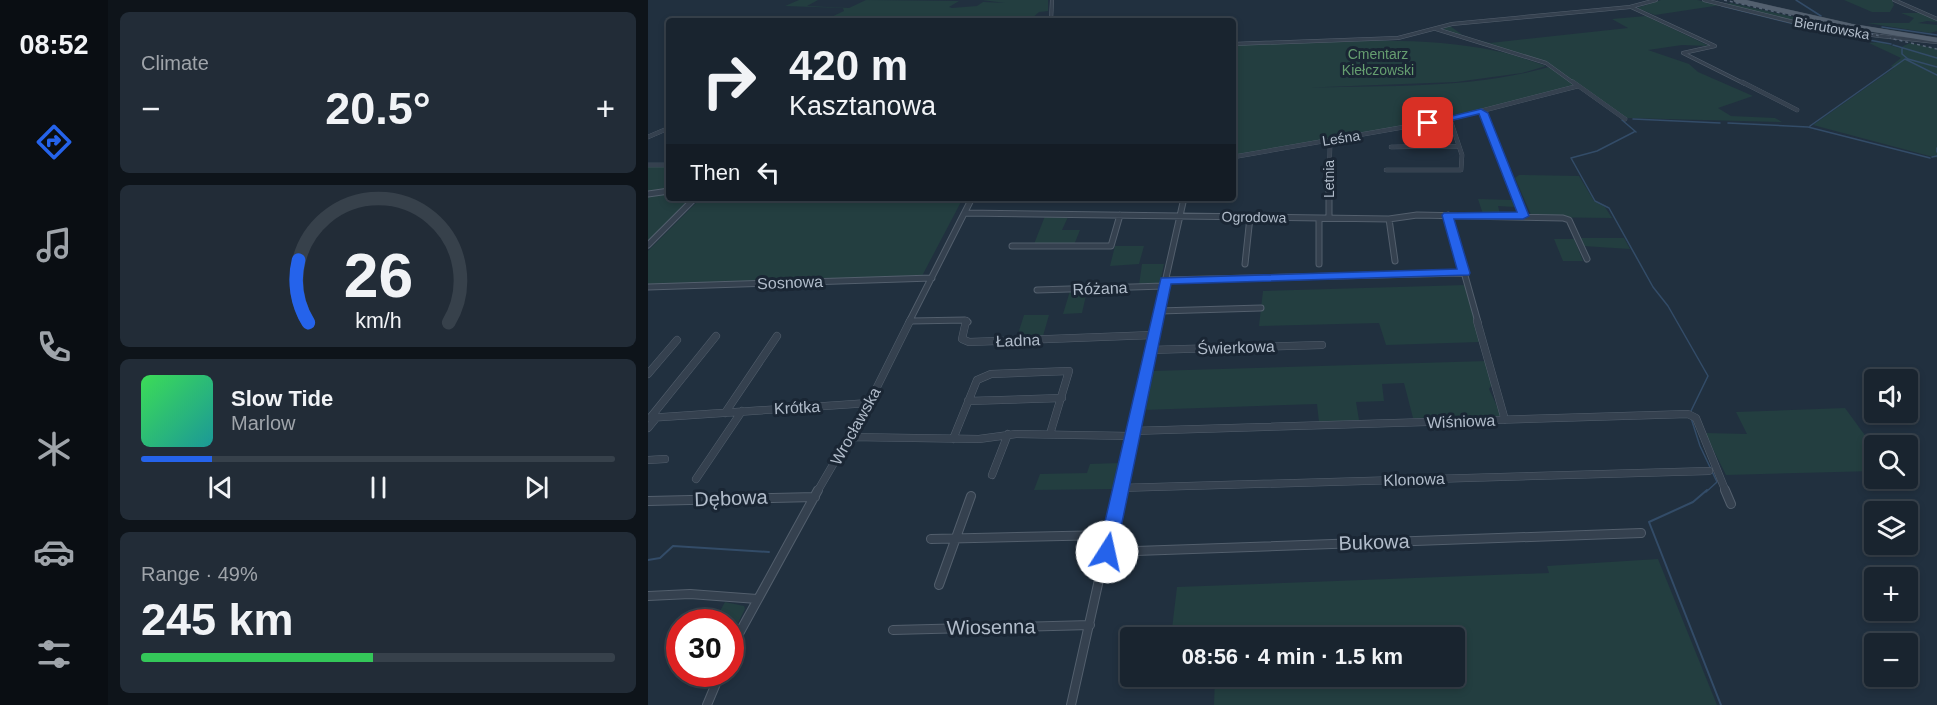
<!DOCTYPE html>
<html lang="en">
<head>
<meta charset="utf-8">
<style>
  :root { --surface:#19242f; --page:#222c37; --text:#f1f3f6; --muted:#9fa4aa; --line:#37414b; --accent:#2563eb }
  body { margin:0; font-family:Arial,sans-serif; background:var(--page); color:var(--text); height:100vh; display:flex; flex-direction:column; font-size:22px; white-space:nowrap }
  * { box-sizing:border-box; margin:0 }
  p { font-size:20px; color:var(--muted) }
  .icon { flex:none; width:33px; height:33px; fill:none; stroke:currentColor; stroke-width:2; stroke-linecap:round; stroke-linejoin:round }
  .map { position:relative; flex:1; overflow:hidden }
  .panel { display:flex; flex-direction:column; gap:12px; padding:12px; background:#0e141a; width:540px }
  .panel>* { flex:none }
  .guide { position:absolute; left:18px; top:18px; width:570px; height:183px; border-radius:6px; box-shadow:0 3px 9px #0003,0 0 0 2px var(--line); background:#19242f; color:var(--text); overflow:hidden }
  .tools { position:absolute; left:1216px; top:369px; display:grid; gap:12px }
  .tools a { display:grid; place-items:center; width:54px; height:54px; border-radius:6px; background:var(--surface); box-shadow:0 3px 9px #0003,0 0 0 2px var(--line); font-size:30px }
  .speed { position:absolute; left:18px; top:609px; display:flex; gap:12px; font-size:30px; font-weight:700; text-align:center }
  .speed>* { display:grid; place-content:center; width:78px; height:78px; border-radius:50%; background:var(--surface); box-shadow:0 3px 9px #0003,0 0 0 2px var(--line); line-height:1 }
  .speed .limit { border:9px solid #d22; background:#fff; color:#111 }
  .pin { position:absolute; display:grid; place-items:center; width:51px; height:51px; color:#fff; margin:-26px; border-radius:12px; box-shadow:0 3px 9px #0006 }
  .me { position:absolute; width:66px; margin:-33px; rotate:10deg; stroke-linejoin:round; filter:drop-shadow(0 0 4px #0008) }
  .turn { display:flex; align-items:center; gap:21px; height:126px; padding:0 24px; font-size:27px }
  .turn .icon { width:78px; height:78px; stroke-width:2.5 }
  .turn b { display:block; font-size:42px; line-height:51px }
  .then { display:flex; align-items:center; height:57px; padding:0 24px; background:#0003; gap:12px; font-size:22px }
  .big { font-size:45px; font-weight:700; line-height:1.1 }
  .panel .tile { flex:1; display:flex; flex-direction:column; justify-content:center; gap:9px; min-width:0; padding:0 21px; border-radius:9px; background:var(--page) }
  .panel .dial { align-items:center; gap:0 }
  .dial svg { height:156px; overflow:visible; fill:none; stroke:var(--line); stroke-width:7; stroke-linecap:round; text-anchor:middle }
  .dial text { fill:var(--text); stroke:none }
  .song { display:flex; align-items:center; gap:18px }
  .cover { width:72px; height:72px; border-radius:9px; background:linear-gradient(135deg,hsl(130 70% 55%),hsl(180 70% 35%)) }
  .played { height:6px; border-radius:3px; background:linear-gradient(90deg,var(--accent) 15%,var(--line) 15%) }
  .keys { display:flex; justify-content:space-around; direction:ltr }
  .heat { display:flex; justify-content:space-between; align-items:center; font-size:33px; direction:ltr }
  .charge { height:9px; border-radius:4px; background:linear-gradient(90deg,#34c759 49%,var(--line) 0) }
  .trip { position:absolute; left:472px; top:627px; width:345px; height:60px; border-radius:6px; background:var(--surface); box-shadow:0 3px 9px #0003,0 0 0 2px var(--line); font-weight:700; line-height:60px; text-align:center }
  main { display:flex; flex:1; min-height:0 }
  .menu { display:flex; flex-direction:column; width:108px; justify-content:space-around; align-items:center; background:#0a0e13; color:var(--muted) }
  .menu .icon { width:42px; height:42px }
  .menu .selected { color:var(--accent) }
  .menu b { font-size:27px; color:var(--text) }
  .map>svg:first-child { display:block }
  .green { fill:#233e40 }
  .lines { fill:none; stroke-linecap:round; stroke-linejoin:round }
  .stream-far1 { stroke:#334c68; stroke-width:1.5 }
  .stream { stroke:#334c68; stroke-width:2 }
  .minor-far4-casing { stroke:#535f6d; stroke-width:4 }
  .minor-far3-casing { stroke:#535f6d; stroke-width:4.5 }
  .minor-far2-casing { stroke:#535f6d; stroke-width:7 }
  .minor-far1-casing { stroke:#535f6d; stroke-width:8 }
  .minor-casing { stroke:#535f6d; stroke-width:10 }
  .major-casing { stroke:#414d5b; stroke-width:5 }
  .minor-far4 { stroke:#35414f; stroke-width:3 }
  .minor-far3 { stroke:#35414f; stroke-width:4 }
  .minor-far2 { stroke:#35414f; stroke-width:5 }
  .minor-far1 { stroke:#35414f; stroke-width:7 }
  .minor { stroke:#35414f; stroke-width:8 }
  .major { stroke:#53606f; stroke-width:4.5 }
  .rail { stroke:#576577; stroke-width:1.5; stroke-dasharray:3 3; stroke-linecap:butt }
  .minor-bridge-casing { stroke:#535f6d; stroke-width:4; stroke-linecap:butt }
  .minor-bridge { stroke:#35414f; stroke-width:3 }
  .route { fill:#2563eb; stroke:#184099; stroke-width:1.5 }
  .labels { text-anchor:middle; stroke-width:6; stroke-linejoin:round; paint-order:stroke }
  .far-street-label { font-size:14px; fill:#b1bcca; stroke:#1a2634 }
  .far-park-label { font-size:14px; fill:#669e70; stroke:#1a2634 }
  .street-label { font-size:16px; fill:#b1bcca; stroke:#1a2634 }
  .near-street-label { font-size:20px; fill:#b1bcca; stroke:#1a2634 }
</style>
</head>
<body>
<main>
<nav class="menu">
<b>08:52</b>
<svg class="icon selected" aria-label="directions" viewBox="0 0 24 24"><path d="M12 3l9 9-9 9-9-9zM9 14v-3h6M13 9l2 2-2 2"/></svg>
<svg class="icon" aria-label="music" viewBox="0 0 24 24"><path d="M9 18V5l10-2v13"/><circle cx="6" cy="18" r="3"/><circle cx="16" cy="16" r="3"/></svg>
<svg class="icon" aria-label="phone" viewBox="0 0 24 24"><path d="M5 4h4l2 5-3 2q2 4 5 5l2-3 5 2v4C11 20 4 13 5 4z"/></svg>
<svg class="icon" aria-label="climate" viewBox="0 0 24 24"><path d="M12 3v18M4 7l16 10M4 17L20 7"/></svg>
<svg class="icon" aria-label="car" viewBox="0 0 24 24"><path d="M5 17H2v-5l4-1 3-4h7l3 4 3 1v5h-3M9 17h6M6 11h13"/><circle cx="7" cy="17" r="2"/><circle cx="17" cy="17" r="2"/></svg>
<svg class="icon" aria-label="filters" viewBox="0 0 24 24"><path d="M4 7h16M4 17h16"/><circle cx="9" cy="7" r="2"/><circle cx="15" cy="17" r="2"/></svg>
</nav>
<section class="panel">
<div class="tile"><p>Climate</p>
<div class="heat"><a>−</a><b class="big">20.5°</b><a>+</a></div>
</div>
<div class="tile dial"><svg viewBox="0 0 100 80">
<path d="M14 69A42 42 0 1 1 86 69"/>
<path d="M14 69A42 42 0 0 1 9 37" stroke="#2563eb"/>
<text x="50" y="56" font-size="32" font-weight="700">26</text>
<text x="50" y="72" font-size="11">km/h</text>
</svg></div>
<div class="tile">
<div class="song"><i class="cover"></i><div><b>Slow Tide</b><p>Marlow</p></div></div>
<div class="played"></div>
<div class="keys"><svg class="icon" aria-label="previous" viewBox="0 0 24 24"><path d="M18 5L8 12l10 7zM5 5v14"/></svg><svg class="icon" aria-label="pause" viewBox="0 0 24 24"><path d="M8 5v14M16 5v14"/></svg><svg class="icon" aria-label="next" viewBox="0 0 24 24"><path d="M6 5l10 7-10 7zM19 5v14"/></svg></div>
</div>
<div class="tile"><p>Range · 49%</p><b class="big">245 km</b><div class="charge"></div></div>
</section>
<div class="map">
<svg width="1289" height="705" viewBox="0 0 1289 705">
  <rect width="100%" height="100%" fill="#21303f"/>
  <path class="green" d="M151 0H170L159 6 201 8 218 0 311 1 301 7 304 8 329 6 335 2 357 3 334 0H400V11L391 12 381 21H218L181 18 196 11 195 8 137 6Z
    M1013 0H1049L1073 5 1007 15 989 8Z
    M1196 0H1244L1246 5 1242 12H1224Z
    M1083 3 1212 32 1218 34 1162 25 1076 4Z
    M1253 13H1271L1289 20V22L1279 21 1270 23 1289 25V31L1282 33 1219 23H1261L1266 18Z
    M998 16 1061 46 1034 45 1000 50 1041 64 1050 72 1105 96 1070 108 1083 116 1127 118 1134 122 979 118 897 61 795 29 802 26 816 36 842 43 980 28 964 19Z
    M718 41C761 40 806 42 848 51 865 54 882 61 898 66L874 73 808 82 650 88C733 85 820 90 901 67L926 85 800 118 585 155V45Z
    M1232 42 1251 48 1262 43 1289 49V158L1165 125 1246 68 1243 66 1253 58 1221 43Z
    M21 166V189L0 192V167Z
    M871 175 931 176 946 201 957 207 964 218 884 217 867 178Z
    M21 193V198H44L0 242V196Z
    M53 198 285 199 315 198 274 276 0 285V251Z
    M830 199 865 200 867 207 850 206 852 214H835Z
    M397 216 420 217 414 230H432L426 245 386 244Z
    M932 238H976L982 249 935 246Z
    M906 239H926L935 261H915Z
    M467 246H496L491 264 462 266Z
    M494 264H516L512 283 491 285Z
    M818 285 831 342 738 345 731 323 611 326 615 291Z
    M422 291H439L434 313 415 314Z
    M376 315H401L395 336 369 337Z
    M839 361 845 382 841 389 854 417 765 418 756 383 734 384 736 401 708 402 711 420 671 422 669 404 495 410 505 371Z
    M1197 408 1227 449V471L1078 475 1057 433 1099 434 1088 412Z
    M473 463 465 489 386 490 392 474 439 473 442 464Z
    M1010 559 1069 705H566L567 677 807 676V638L523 637 529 587 901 573 899 566Z
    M77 602 96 606 97 609 85 633H83L82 622H66Z"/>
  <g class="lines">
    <path class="stream-far1" d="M1148 0 1173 16
      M1074 6 1178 32
      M1149 21 1176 27
      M1234 27 1289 35
      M1193 35 1243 44
      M1245 45 1289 58
      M1254 48V54L1260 59 1289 67
      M985 119 1072 123
      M974 120 988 132
      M1080 123 1160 127 1282 158
      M1162 126 1257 59 1289 75
      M986 132 949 151 923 158 947 201 961 208 1005 287 1020 306 1060 376 1042 413
      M1289 148V152
      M1284 157 1289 156
      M1043 418 1052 446 1069 482 1058 492"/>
    <path class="stream" d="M1059 490 1045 502 1001 522 1073 705
      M0 560 12 558 25 546 121 552"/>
    <g class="minor-far4-casing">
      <path id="minor-far4" d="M1056 0 1170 28 1232 36
        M1246 0 1289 19
        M983 7 1067 46
        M403 21 404 0
        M788 29 898 63 927 84
        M1241 37 1288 42
        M585 44 750 38 804 24 982 7 1008 0
        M1067 46 1035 53 1097 84"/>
    </g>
    <g class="minor-far3-casing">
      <path id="minor-far3" d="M925 82 977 119
        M1094 82 1149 110
        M833 111 864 189
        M0 137 21 128
        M680 141 682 145 681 189
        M743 147 811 146
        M585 157 802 119 930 86
        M0 165H21
        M738 170H813L814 155 802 119"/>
    </g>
    <g class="minor-far2-casing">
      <path id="minor-far2" d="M864 188 875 216
        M0 194 21 191
        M317 213 741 219 769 215 915 218 921 220 939 259
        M800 215 830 322
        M671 218V264
        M681 218V188
        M741 219 747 261
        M0 245 47 198
        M364 246H463L472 215
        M597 264 602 217
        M517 280 816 273
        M0 287 284 278
        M389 290 516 286
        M511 311 613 308
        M263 321 317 320 320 322
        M261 322 324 198
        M508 322 536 198"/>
    </g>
    <g class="minor-far1-casing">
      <path id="minor-far1" d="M318 321 314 339 321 342 505 335
        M829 321 857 420
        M501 350 674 345
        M0 374 29 340
        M320 401 414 398
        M77 413 129 336
        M0 418 221 403
        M2 418 68 336
        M0 428 9 417
        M484 431 1040 414 1048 418 1078 492
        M202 437 331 439 368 434 483 436
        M305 439 329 380 343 374 421 371 402 434
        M0 460 17 459
        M344 475 360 434
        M48 479 94 411
        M471 488 1061 471
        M169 492 221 403 262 321
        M471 492 509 321"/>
    </g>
    <g class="minor-casing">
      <path id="minor" d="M1077 490 1083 504
        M0 501 167 497
        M283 539 461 535
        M459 552 993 533
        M291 585 323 496
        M0 596 42 594 109 599
        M245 630 442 625
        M82 650 170 490
        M59 705 72 674
        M423 705 471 490"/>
    </g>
    <g class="major-casing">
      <path id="major" d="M1088 0 1203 26 1289 40"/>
    </g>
    <use href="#minor-far4" class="minor-far4"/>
    <use href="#minor-far3" class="minor-far3"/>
    <use href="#minor-far2" class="minor-far2"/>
    <use href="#minor-far1" class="minor-far1"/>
    <use href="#minor" class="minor"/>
    <use href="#major" class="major"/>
    <path class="rail" d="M1076 0 1289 49"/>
    <g class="minor-bridge-casing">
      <path id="minor-bridge" d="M1232 36 1241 37"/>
    </g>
    <use href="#minor-bridge" class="minor-bridge"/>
  </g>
  <path class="route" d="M833 109 840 113 881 216 875 219H806L822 273 821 275 523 284 468 552 465 557 459 559 452 557 450 552 513 278 809 269 794 215 796 213 869 212 831 114 780 126 775 123Z"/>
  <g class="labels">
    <g class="far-street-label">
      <text transform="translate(1184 28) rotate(10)" y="5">Bierutowska</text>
      <text transform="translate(693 138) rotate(-9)" y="5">Leśna</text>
      <text transform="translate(681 179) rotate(-90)" y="5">Letnia</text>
      <text transform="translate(606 217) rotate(1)" y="5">Ogrodowa</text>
    </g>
    <g class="far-park-label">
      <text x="730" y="59">Cmentarz<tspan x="730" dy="16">Kiełczowski</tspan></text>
    </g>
    <g class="street-label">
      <text transform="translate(142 282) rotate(-2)" y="6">Sosnowa</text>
      <text transform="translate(452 288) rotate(-2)" y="6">Różana</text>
      <text transform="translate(370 340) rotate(-2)" y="6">Ładna</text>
      <text transform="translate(588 347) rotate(-2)" y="6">Świerkowa</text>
      <text transform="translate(149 407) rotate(-3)" y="6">Krótka</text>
      <text transform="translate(813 421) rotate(-2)" y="6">Wiśniowa</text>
      <text transform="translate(207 426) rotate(-61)" y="6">Wrocławska</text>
      <text transform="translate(766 479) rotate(-2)" y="6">Klonowa</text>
    </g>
    <g class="near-street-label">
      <text transform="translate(83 498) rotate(-2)" y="7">Dębowa</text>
      <text transform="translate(726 542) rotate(-2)" y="7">Bukowa</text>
      <text transform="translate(343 627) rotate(-1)" y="7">Wiosenna</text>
    </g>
  </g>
</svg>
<div class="tools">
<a><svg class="icon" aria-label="sound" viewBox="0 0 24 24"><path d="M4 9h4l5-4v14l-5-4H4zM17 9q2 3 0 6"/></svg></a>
<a><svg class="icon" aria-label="search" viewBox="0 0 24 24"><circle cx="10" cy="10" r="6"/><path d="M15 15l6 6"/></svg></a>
<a><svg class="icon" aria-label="layers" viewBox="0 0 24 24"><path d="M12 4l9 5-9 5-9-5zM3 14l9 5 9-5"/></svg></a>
<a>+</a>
<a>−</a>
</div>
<div class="speed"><div class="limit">30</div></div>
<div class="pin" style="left:780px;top:123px;background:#d93025"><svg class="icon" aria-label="arrive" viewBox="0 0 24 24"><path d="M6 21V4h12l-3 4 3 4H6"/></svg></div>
<svg class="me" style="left:459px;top:552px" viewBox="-20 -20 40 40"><circle r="19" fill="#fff"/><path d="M0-13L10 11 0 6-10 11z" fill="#2563eb"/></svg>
<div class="trip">08:56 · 4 min · 1.5 km</div>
<div class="guide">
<div class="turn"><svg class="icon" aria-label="right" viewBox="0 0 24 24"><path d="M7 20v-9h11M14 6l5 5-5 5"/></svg><div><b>420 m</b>Kasztanowa</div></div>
<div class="then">Then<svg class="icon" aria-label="left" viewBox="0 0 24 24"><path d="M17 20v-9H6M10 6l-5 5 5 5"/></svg></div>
</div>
</div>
</main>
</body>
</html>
